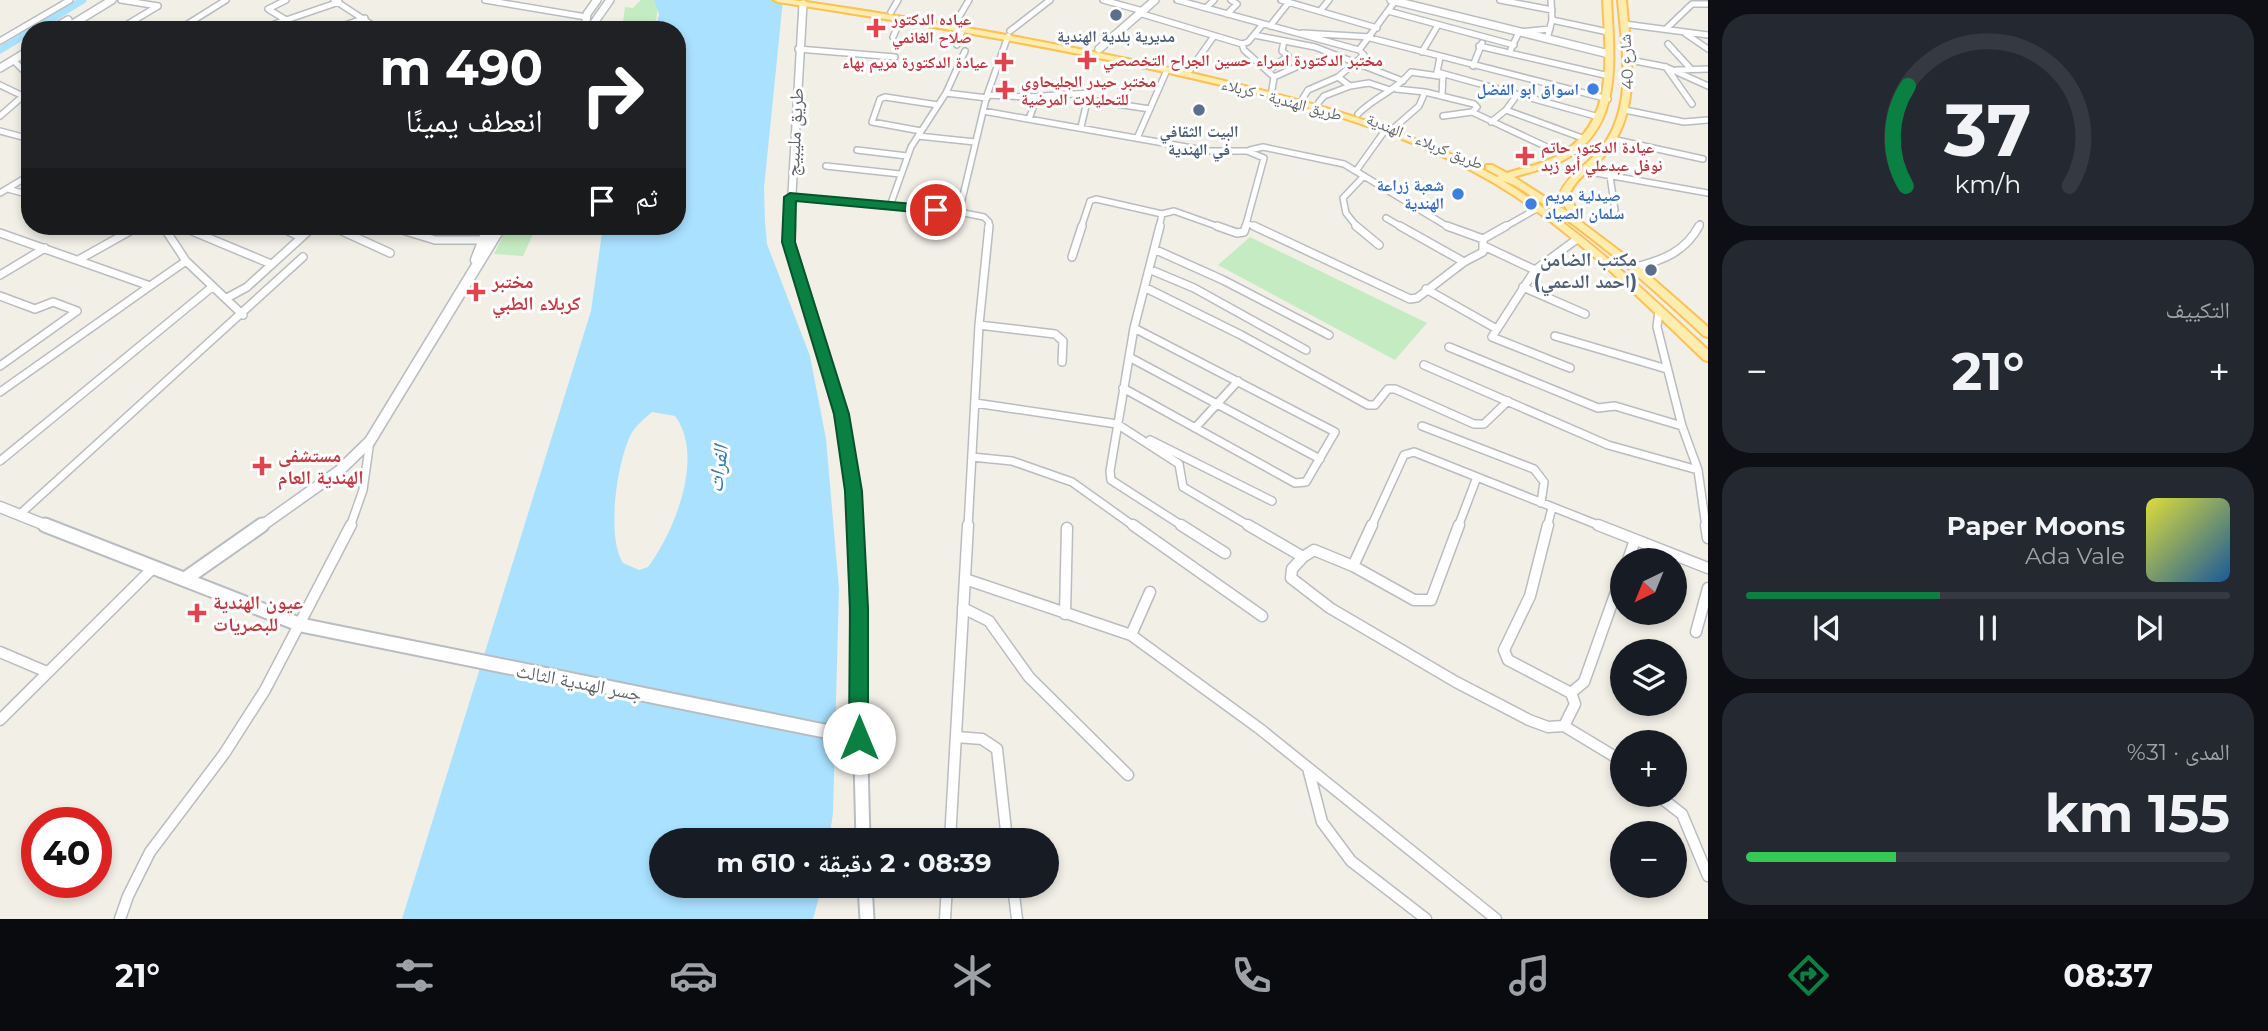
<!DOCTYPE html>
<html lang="ar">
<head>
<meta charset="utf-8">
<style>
  :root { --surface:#171b24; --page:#242831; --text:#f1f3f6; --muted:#9ea1a6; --line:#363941; --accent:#0b8043 }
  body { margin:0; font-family:Montserrat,"Noto Naskh Arabic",sans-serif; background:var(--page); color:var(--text); direction:rtl; height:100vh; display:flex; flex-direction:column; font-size:26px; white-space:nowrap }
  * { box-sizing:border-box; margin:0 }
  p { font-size:23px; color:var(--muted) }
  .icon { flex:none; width:38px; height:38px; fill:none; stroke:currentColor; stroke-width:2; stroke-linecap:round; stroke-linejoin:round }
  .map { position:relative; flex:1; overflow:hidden; direction:ltr }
  .details { display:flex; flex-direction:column; gap:14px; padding:14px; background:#0d0f14; width:560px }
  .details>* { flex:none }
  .guide { position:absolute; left:21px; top:21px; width:665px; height:214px; border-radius:28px; box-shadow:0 4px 10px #0003; direction:rtl; background:#202124; color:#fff; overflow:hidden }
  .needle { width:46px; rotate:223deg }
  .tools { position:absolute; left:1610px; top:548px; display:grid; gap:14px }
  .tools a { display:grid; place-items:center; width:77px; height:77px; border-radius:50%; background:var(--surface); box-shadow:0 4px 10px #0003; font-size:35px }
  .speed { position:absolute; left:21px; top:807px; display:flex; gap:14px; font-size:35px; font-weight:700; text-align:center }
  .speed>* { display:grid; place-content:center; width:91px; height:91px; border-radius:50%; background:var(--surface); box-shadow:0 4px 10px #0003; line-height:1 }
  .speed .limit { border:10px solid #d22; background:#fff; color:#111 }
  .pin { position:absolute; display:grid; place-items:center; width:60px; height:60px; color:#fff; margin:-30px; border:4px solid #fff; border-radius:50%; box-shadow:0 2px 7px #0007 }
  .me { position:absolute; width:77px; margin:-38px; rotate:0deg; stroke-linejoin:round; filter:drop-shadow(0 0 5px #0008) }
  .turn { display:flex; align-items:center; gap:24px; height:147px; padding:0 28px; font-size:32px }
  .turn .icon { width:91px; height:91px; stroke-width:2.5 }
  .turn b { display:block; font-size:49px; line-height:60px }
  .then { display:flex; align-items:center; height:66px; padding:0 28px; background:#0003; gap:14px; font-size:26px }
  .big { font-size:52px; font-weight:700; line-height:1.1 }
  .details .tile { flex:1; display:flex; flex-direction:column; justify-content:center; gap:10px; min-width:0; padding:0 24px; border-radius:28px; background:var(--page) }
  .details .dial { align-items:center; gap:0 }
  .dial svg { height:182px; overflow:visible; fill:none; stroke:var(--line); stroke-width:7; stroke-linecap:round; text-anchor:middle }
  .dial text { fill:var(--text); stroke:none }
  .song { display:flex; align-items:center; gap:21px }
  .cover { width:84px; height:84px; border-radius:10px; background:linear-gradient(135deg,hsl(60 70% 55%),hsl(210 70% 35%)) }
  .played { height:7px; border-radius:4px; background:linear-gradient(90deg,var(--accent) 40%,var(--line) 40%) }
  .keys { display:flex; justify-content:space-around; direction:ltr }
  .heat { display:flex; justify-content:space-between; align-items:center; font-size:38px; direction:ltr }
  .charge { height:10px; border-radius:5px; background:linear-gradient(90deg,#34c759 31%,var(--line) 0) }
  .trip { position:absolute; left:649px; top:828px; width:410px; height:70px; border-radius:35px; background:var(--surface); box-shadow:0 4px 10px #0003; font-weight:700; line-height:70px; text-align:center; direction:rtl }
  .menu { display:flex; height:112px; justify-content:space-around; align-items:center; background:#090b0e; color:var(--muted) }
  .menu .icon { width:49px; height:49px }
  .menu .on { color:var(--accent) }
  .menu b { font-size:32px; color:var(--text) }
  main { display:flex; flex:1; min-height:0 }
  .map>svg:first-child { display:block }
  .green { fill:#c5ebc2 }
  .water { fill:#aae1ff; fill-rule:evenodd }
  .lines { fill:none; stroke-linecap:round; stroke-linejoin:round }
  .canal { stroke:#aae1ff; stroke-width:7 }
  .street-far2-casing { stroke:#b9bdc1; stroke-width:8 }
  .street-far1-casing { stroke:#b9bdc1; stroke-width:10 }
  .street-casing { stroke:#b9bdc1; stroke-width:13 }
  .secondary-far2-casing { stroke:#b8bdc2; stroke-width:10 }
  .secondary-far1-casing { stroke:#b8bdc2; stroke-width:13 }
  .secondary-casing { stroke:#b8bdc2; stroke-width:17 }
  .primary-casing { stroke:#fec154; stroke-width:4 }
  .street-far2 { stroke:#fff; stroke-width:5 }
  .street-far1 { stroke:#fff; stroke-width:7 }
  .street { stroke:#fff; stroke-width:10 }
  .secondary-far2 { stroke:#fff; stroke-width:7 }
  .secondary-far1 { stroke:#fff; stroke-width:10 }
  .secondary { stroke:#fff; stroke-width:13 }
  .primary { fill:#ffecaf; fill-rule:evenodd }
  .route { fill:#0b8043; stroke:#07532c; stroke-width:2 }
  .service-dot { fill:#5c6f8a; stroke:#fff; stroke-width:2.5 }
  .health-dot { fill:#e0444e; stroke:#fff; stroke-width:2.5 }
  .shop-dot { fill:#3f7fe0; stroke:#fff; stroke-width:2.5 }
  .labels { text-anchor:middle; stroke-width:6; stroke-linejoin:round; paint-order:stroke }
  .far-health-label { font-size:16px; font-weight:bold; fill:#be3a42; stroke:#fff; text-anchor:start }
  .far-service-label { font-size:16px; font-weight:bold; fill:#4e5e75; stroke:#fff }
  .far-street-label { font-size:16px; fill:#5e6469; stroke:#fff }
  .far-shop-label { font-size:16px; font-weight:bold; fill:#366cbe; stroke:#fff; text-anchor:end }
  .street-label { font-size:19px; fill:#5e6469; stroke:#fff }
  .service-label { font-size:19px; font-weight:bold; fill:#4e5e75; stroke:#fff; text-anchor:end }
  .health-label { font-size:19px; font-weight:bold; fill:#be3a42; stroke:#fff; text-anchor:start }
  .water-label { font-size:21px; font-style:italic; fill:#3777a9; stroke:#fff }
</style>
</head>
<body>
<main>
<section class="details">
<div class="tile dial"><svg viewBox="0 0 100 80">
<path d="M14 69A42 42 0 1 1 86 69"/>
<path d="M14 69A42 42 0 0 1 15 25" stroke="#0b8043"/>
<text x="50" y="56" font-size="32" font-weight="700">37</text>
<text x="50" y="72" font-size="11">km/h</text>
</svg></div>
<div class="tile"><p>التكييف</p>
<div class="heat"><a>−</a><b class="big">21°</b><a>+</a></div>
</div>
<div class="tile">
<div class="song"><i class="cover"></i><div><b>Paper Moons</b><p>Ada Vale</p></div></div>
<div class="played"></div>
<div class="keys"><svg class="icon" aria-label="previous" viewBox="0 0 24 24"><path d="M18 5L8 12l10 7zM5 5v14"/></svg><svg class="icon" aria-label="pause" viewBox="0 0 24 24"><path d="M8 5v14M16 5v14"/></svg><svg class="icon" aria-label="next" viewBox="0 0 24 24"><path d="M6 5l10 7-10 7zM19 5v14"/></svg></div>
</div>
<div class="tile"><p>المدى · 31%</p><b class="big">155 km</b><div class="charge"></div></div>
</section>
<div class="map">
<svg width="1708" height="919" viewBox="0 0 1708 919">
  <rect width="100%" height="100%" fill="#f2efe7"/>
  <path class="green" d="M641 0H654L658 5 655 30H622L625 7 633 8Z
    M537 226H603L602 231 534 232 523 256 494 254 506 230 534 232Z
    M1250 237 1427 323 1395 360 1218 265Z"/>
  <path class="water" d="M654 0H783L764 188 765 222 767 244 810 356 826 439 839 589 833 813 829 840H662V886H822L813 919H402L591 311 603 226H677V30H655L659 14ZM652 412 675 416C705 456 675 531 648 567L639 570 623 563C606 536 617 465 630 436 635 426 644 419 652 412Z"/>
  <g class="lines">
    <path class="canal" d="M34 30 83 0
      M0 50 30 32"/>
    <g class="street-far2-casing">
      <path id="street-far2" d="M121 0 158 6
        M286 0 268 9 286 20
        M334 0 380 30
        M485 0 586 17
        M1103 0 1143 11
        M1177 0 1359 50
        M1281 0 1377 28
        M1500 0 1552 10
        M1206 8 1214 0
        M1320 11 1329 0
        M1388 11 1514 45
        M891 12 898 0
        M1139 13 1242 44 1248 42 1263 24
        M1227 14 1237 4 1231 0
        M1552 20 1608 32
        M956 22 969 0
        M1624 24 1708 35
        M1270 26 1289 2
        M1667 28 1692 4H1708
        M118 30 158 6
        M178 30 226 0
        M257 30 339 2
        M331 30 365 18
        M1010 31 1050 0
        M1302 33 1371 37
        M1686 34 1708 49
        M1254 35 1315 47 1403 81
        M893 37 901 19
        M1370 38 1608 99
        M1547 39 1552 20 1551 0
        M0 41 70 0
        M1242 44 1244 50 1274 77 1272 90
        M1668 44 1690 68
        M957 45 963 28
        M1479 46 1609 76
        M798 49 895 57
        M1511 49 1519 32 1550 29
        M1359 50 1396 0
        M1422 52 1438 25
        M1440 57 1437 72 1599 117
        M1625 59 1666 67 1708 86
        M13 60 30 77
        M1473 66 1482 43
        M1666 67 1692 104
        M1190 70 1214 36
        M1269 70 1288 56 1282 51 1284 41
        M1676 70 1708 69
        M1274 77 1305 63
        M0 85 23 96 0 116
        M1350 86 1369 83 1390 90
        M1396 89 1425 92
        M946 93 987 98
        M987 95 1026 97 1089 93 1081 127
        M1442 95 1443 74
        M1303 98 1308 90 1338 77 1364 55 1359 50
        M1090 100 1150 109
        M1319 102 1324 96 1350 86 1338 77
        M1506 110 1585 139
        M1625 110 1684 122 1708 120
        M983 111 1209 151H1247L1264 158 1245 228
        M1358 114C1376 96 1393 93 1411 72L1439 76
        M1443 116 1472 112 1564 155
        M1029 119 1037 97
        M1491 122 1506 110 1517 95
        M1395 127 1419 106 1425 92 1474 104 1477 107 1472 112
        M0 131 30 139
        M921 131 872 122 880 99 885 97 938 105
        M918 136 975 142
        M1138 136 1167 70
        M1612 139 1703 159
        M857 150 907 156
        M1250 150 1263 147 1344 164 1450 228
        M826 166 900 174
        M1579 170 1708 193
        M1356 171 1386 129
        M1610 176 1615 210
        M8 189 30 195
        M0 193 30 175
        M790 197 959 212 984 217 989 222 988 228
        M890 206 911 147 946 93 965 51
        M959 212 987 95 1008 36
        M1386 218 1403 228
        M1247 223 1257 228
        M180 226 184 228
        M277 226 281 228
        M331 226 334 228
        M389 226 393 228
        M136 228 139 226
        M312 228 314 226
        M1081 228 1090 201 1096 199 1162 214
        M1159 228 1162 214 1174 211 1222 228
        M1358 228 1346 213 1343 198 1364 176
        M1503 228 1538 208
        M1698 228 1700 224"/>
    </g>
    <g class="street-far1-casing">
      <path id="street-far1" d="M163 226 186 261 243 315
        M180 226 271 264
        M277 226 299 236
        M331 226 390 253
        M389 226 435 240H483
        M1160 226 1134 328 1110 471 1111 480 1184 527
        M1217 226 1237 233 1244 232 1246 226
        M1254 226 1410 299 1417 298 1464 262 1483 252V239
        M1356 226 1379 245
        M1400 226 1464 262
        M1447 226 1483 239 1506 226
        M0 233 150 286 186 261
        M1484 246 1535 270 1577 239
        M1156 250 1223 280 1329 335
        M1072 257 1082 226
        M80 259 139 226
        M1636 267C1663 260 1685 252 1699 226
        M1151 270 1194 288 1306 350
        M1535 270 1492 337 1570 368
        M0 275 45 248
        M1523 287 1585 314
        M1146 288 1241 335 1368 405H1375L1388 389H1395L1474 424H1484L1508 401
        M1426 289 1495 328
        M0 296 35 309 53 302 77 311 0 366
        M227 298 247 287 314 226
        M1659 311 1657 327 1682 426 1698 470
        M979 325 1055 334 1063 341 1062 362
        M1555 336 1667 369
        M1449 347 1598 408 1615 406 1682 426
        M1129 357 1320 459
        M1424 365 1608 445 1698 470 1706 527
        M1123 388 1295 483 1306 482 1335 432 1134 328
        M0 392 150 286
        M975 403 1117 424 1179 464 1183 487 1251 527
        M1422 426 1534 469 1544 482 1541 503
        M1195 428 1238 381
        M1150 440 1272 501
        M972 457 1012 461 1072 482 1135 527
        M0 461 212 287
        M1477 477 1603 527
        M19 515 303 257
        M350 527 363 490 370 441
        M968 527 979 325 989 226
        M1371 527 1404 455 1414 452 1477 477 1458 527
        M1547 527 1552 508"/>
    </g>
    <g class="street-casing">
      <path id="street" d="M1133 525 1262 616
        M1181 525 1225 553
        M1248 525 1303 557 1314 550 1353 566
        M1598 525 1708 568
        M1706 525 1708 538
        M1303 557 1292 569 1291 578 1330 608 1456 682 1529 720 1548 727 1564 726 1575 704 1571 693 1508 660 1504 650 1530 596 1548 525
        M1628 560 1635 540
        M1353 566 1414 600H1431L1459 525
        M1353 566 1372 525
        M965 579 1131 635 1260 729 1496 919
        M963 608 989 621 1029 677 1128 775
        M1065 614 1067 528
        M1696 632 1708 588
        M1131 635 1150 592
        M0 652 47 672
        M1571 693 1584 682 1622 575
        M0 720 154 567
        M1564 726 1622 761
        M956 737 982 739 997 749 1007 840
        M1308 768 1322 822 1351 861 1426 919
        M1656 794 1682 814 1708 876
        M950 840 968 525
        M1013 886 1017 919
        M120 919 128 896 150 852 224 754 265 690 351 525
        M945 919 947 886"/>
    </g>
    <g class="secondary-far2-casing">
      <path id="secondary-far2" d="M1391 0 1609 54
        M51 30 68 20
        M63 30 112 0
        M585 30 587 14 597 0
        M589 30 610 0
        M1099 49 1155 0
        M0 68 30 50
        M790 228 803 4"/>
    </g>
    <g class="secondary-far1-casing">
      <path id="secondary-far1" d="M790 226 789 242C818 336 852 428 855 527
        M476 260 489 226
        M0 507 50 527
        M260 527 339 471 370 441 501 226"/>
    </g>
    <g class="secondary-casing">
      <path id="secondary" d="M45 525 301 625 859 738
        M855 525 863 840
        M185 579 262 525
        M865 886 867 919"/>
    </g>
    <g class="primary-casing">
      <path id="primary" d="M774 0H793C918 18 1042 40 1165 67 1279 93 1393 121 1497 177L1499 176 1486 169V165H1492L1507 173C1522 168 1539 165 1553 158 1616 127 1606 59 1603 0H1611C1614 60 1624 130 1560 162 1545 169 1529 172 1514 177L1568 212 1559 195C1569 173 1588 165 1602 147 1634 105 1622 49 1618 0H1626C1630 52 1642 107 1608 151 1596 168 1577 175 1569 195L1581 219 1580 221 1634 262 1708 327V337L1704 336C1651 287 1597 238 1536 199 1526 193 1514 183 1503 181 1579 228 1643 289 1708 350V361L1704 360C1638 297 1573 230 1494 183 1394 125 1280 98 1169 73 1039 44 909 22 778 2Z"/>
    </g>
    <use href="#street-far2" class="street-far2"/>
    <use href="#street-far1" class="street-far1"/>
    <use href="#street" class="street"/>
    <use href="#secondary-far2" class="secondary-far2"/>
    <use href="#secondary-far1" class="secondary-far1"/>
    <use href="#secondary" class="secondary"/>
    <use href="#primary" class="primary"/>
  </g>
  <path class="route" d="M790 193 936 206 942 210 936 214 796 201 795 242 849 414 862 491 868 608V738L866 744 859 747 852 744 849 738 850 608 845 491 834 414 782 242 784 197Z"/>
  <g class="service-dot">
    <circle cx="1116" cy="15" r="7"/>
    <circle cx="1199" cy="110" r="7"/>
    <circle cx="1651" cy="270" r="7"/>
  </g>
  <g class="health-dot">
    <path d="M872.5 17.5h7v7h7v7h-7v7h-7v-7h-7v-7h7z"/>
    <path d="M1083.5 49.5h7v7h7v7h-7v7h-7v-7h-7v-7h7z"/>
    <path d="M1000.5 51.5h7v7h7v7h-7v7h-7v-7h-7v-7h7z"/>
    <path d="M1001.5 79.5h7v7h7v7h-7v7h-7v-7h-7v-7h7z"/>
    <path d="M1521.5 145.5h7v7h7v7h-7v7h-7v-7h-7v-7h7z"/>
    <path d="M472.5 281.5h7v7h7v7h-7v7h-7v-7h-7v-7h7z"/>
    <path d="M258.5 455.5h7v7h7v7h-7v7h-7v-7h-7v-7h7z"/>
    <path d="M193.5 602.5h7v7h7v7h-7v7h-7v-7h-7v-7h7z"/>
  </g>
  <g class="shop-dot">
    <circle cx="1593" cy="89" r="7"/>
    <circle cx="1458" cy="194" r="7"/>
    <circle cx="1531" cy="204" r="7"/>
  </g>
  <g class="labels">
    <g class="far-health-label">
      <text x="892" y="25">عياده الدكتور<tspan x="892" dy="18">صلاح الغانمي</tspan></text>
      <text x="1103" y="66">مختبر الدكتورة اسراء حسين الجراح التخصصي</text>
      <text x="988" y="68" text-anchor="end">عيادة الدكتورة مريم بهاء</text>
      <text x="1021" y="87">مختبر حيدر الجليحاوي<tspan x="1021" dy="18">للتحليلات المرضية</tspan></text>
      <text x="1541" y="153">عيادة الدكتور حاتم<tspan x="1541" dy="18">نوفل عبدعلي أبو زبد</tspan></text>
    </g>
    <g class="far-service-label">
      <text x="1116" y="42">مديرية بلدية الهندية</text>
      <text x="1199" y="137">البيت الثقافي<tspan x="1199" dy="18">في الهندية</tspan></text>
    </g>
    <g class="far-street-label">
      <text transform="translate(1626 62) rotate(-93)" y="6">شارع 40</text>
      <text transform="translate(1282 99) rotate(15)" y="6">طريق الهندية - كربلاء</text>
      <text transform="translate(1425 141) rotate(22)" y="6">طريق كربلاء - الهندية</text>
    </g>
    <g class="far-shop-label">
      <text x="1579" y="95">اسواق ابو الفضل</text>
      <text x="1444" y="191">شعبة زراعة<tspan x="1444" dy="18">الهندية</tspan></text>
      <text x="1545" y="201" text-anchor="start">صيدلية مريم<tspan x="1545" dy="18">سلمان الصياد</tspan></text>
    </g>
    <g class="street-label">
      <text transform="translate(794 132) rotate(-87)" y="7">طريق مليبيج</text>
      <text transform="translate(579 682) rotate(11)" y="7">جسر الهندية الثالث</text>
    </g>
    <g class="service-label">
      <text x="1637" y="266">مكتب الضامن<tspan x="1637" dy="22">(احمد الدعمي)</tspan></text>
    </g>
    <g class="health-label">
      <text x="492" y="288">مختبر<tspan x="492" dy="22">كربلاء الطبي</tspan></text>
      <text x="278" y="462">مستشفى<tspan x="278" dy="22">الهندية العام</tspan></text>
      <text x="213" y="609">عيون الهندية<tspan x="213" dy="22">للبصريات</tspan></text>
    </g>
    <g class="water-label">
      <text transform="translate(718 469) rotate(-83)" y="7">الفرات</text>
    </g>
  </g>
</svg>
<div class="tools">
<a><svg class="needle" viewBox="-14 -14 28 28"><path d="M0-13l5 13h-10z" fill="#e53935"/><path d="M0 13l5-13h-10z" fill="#9ea1a6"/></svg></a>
<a><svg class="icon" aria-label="layers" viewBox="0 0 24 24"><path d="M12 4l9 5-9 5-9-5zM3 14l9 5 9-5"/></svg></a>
<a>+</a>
<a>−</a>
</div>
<div class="speed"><div class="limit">40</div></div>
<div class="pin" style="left:936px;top:210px;background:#d93025"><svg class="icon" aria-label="arrive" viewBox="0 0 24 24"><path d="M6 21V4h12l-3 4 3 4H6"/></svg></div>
<svg class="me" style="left:859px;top:738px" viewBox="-20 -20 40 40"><circle r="19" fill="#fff"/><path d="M0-13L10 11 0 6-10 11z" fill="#0b8043"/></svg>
<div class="trip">08:39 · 2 دقيقة · 610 m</div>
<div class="guide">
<div class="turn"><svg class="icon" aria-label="right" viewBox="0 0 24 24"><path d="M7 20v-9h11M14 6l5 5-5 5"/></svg><div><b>490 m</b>انعطف يمينًا</div></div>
<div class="then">ثم<svg class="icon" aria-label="arrive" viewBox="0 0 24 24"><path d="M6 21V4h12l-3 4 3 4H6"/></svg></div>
</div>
</div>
</main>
<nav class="menu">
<b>08:37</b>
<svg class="icon on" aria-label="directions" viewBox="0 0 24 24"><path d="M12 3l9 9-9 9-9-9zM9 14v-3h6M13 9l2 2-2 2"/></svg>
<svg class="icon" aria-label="music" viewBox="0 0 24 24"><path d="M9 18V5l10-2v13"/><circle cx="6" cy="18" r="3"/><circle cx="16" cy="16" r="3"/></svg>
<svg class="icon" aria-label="phone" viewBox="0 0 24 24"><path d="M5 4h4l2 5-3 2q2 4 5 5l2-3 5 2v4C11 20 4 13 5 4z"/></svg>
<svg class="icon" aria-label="climate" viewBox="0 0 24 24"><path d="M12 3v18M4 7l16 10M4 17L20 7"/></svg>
<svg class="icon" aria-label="car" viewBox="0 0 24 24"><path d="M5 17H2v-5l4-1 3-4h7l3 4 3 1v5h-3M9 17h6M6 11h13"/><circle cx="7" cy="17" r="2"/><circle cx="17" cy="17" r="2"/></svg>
<svg class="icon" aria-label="filters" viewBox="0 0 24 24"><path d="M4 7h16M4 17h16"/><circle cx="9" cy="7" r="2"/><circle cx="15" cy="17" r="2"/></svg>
<b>21°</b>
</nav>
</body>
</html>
